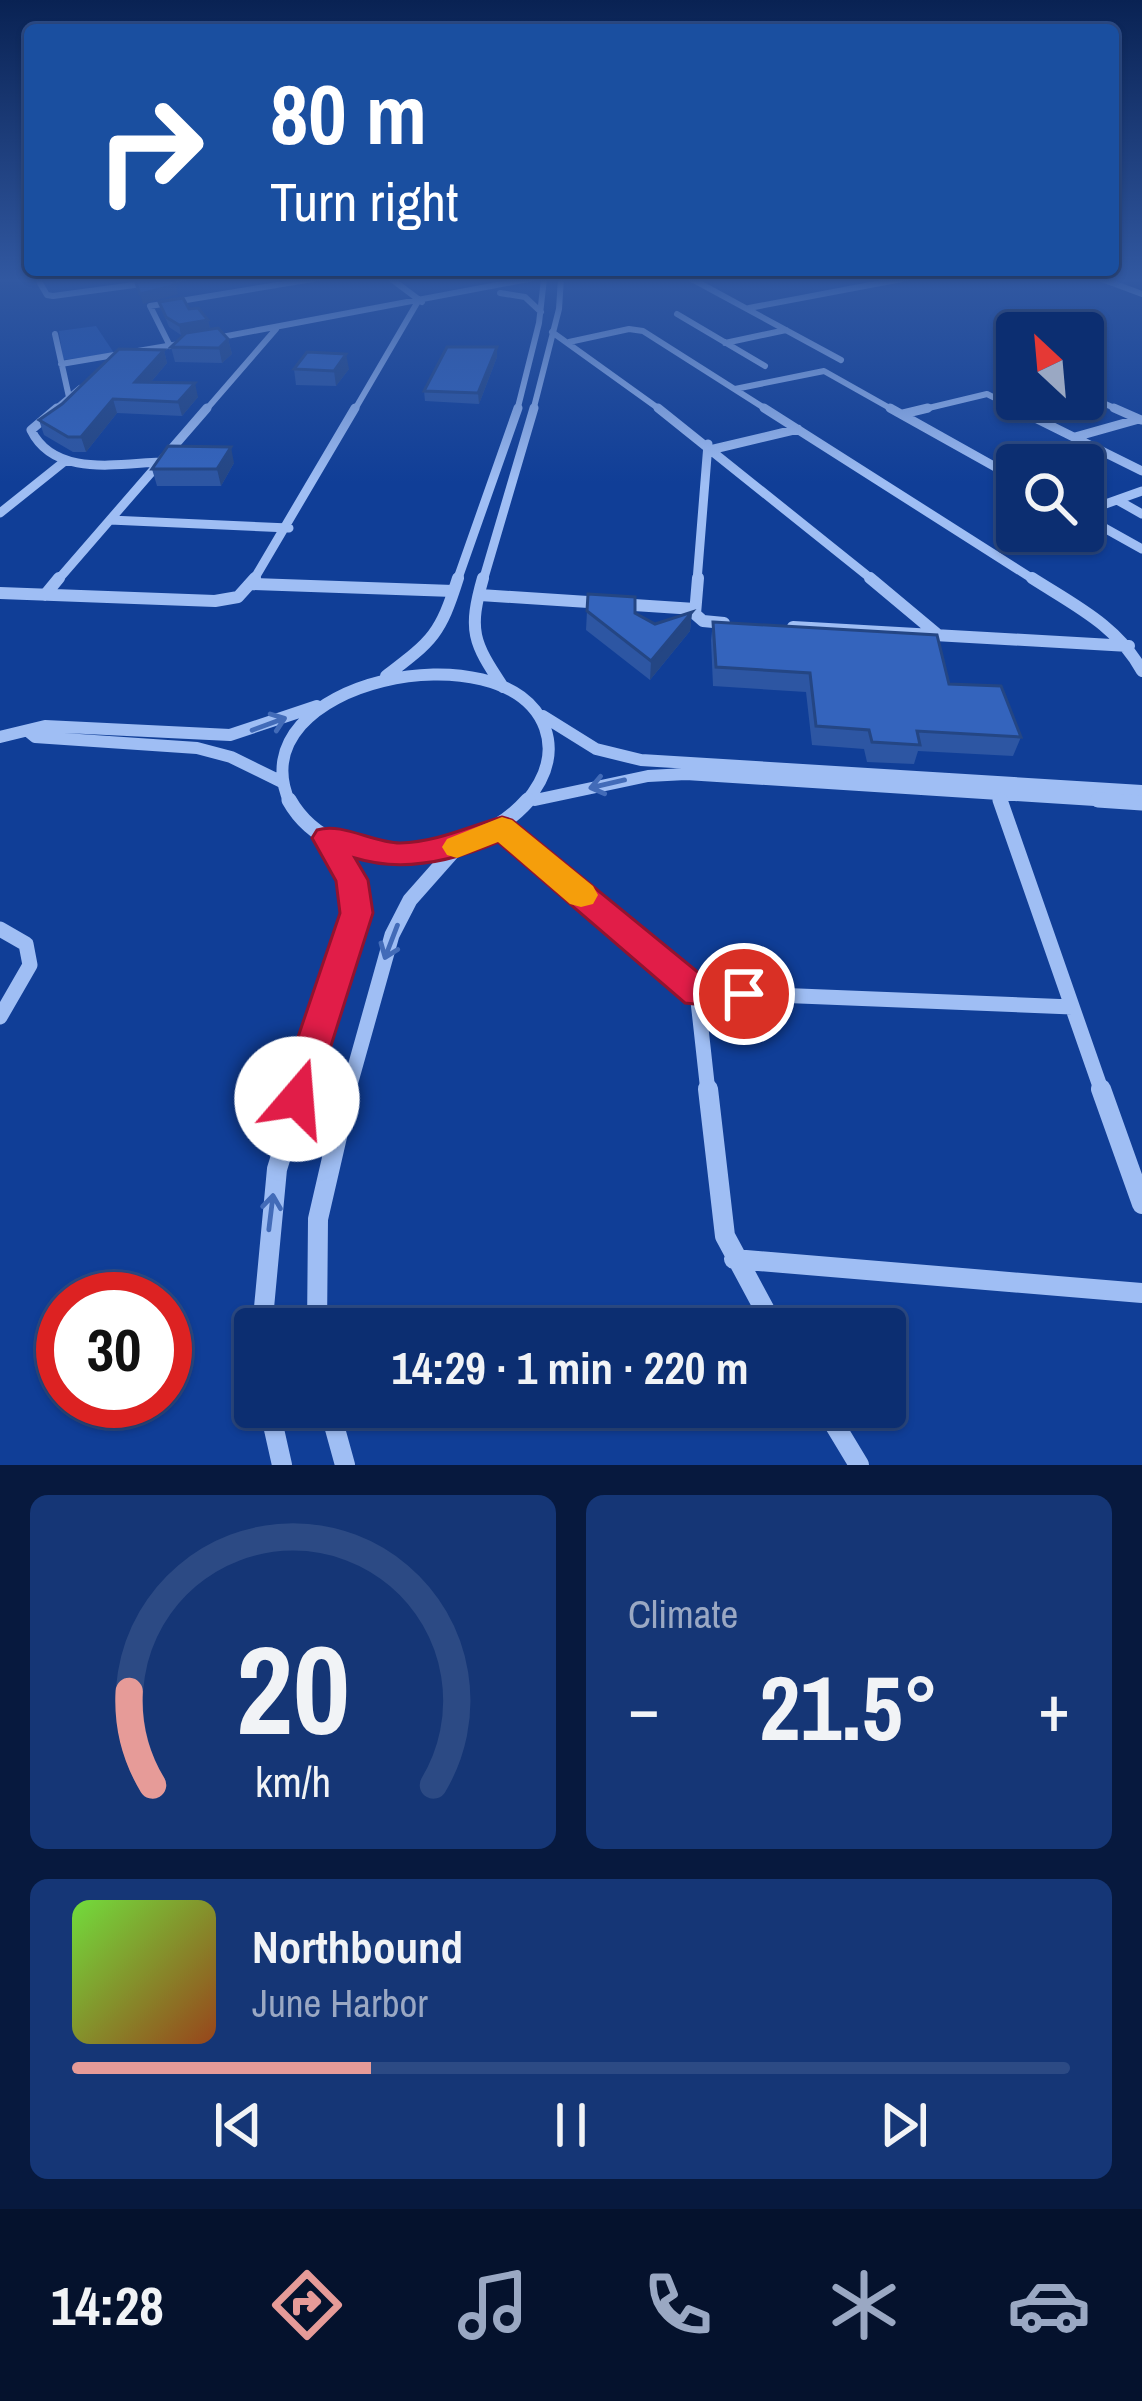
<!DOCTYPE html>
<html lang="en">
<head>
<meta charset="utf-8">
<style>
  :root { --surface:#0c2e71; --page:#153676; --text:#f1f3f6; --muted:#9aa8c3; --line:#2c4a84; --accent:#e69b98 }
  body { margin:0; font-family:"Archivo Narrow",sans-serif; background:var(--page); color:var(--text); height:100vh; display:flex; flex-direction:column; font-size:45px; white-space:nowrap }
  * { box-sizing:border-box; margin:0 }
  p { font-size:39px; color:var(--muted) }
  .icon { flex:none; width:66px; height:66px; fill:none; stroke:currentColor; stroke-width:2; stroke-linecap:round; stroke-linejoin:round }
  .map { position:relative; height:1465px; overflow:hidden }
  .panel { display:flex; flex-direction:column; gap:30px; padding:30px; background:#07193e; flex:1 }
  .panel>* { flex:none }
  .guide { position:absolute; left:24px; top:24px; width:1095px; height:252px; border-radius:12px; box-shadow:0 3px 9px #0004,0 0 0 3px var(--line); background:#1a4fa0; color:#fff; overflow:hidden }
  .needle { width:78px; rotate:334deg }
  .controls { position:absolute; left:996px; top:312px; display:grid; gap:24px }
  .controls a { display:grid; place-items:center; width:108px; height:108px; border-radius:12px; background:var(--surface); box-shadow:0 3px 9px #0004,0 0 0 3px var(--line); font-size:60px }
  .speed { position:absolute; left:36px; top:1272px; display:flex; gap:24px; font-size:60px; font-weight:700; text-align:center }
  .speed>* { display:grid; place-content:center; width:156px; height:156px; border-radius:50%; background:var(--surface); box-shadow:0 3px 9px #0004,0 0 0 3px var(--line); line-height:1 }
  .speed .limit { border:18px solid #d22; background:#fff; color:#111 }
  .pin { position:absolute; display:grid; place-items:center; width:102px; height:102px; color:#fff; margin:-51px; border:6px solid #fff; border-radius:50%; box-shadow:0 3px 12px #0007 }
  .me { position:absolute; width:132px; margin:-66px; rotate:18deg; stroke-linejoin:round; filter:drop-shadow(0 0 9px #0008) }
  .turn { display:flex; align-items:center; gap:42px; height:252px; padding:0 48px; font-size:54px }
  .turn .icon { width:156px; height:156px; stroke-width:2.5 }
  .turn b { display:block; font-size:84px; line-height:102px }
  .big { font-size:90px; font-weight:800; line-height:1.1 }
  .panel .card { flex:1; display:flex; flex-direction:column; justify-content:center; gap:18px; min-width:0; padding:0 42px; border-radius:18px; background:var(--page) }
  .panel .dial { align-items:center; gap:0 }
  .dial svg { height:312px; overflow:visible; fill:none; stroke:var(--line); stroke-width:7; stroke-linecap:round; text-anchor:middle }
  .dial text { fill:var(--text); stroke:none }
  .song { display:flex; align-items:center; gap:36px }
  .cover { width:144px; height:144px; border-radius:18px; background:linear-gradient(135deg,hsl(100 70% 55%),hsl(20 70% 35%)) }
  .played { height:12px; border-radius:6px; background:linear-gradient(90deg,var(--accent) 30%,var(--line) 30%) }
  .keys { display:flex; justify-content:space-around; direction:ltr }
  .heat { display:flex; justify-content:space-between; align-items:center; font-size:66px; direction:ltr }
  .panel .tiles { flex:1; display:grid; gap:30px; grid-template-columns:1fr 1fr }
  .card:last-child { grid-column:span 2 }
  .trip { position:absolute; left:234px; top:1308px; width:672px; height:120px; border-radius:12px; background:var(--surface); box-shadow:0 3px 9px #0004,0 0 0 3px var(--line); font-weight:800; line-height:120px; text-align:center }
  .tab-bar { display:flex; height:192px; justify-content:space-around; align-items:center; background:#05122d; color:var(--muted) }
  .tab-bar .icon { width:84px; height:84px }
  .tab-bar .selected { color:var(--accent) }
  .tab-bar b { font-size:54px; color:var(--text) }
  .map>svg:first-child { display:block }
  .green { fill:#2256b6 }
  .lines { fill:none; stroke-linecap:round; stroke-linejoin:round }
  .minor-far4 { stroke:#9fbef4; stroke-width:6 }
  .minor-far3 { stroke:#9fbef4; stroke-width:9 }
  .minor-far2 { stroke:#9fbef4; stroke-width:12 }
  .minor-far1 { stroke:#9fbef4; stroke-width:15 }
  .minor { stroke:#9fbef4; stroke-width:20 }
  .wall { fill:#2d56a3 }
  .shaded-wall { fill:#244684 }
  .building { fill:#3464bd; stroke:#244684; stroke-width:3 }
  .oneway { stroke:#426bb8 }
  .route { fill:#e11d48; stroke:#92132f; stroke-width:3 }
  .slow { fill:#f59e0b }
</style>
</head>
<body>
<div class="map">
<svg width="1142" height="1465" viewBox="0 0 1142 1465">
  <rect width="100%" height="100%" fill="#103e97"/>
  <path class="green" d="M96 326 114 353 63 360 59 331Z"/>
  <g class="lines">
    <path class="minor-far4" d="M37 278 47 295 53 296 186 278
      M390 278 422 302
      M690 278 841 360
      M1099 278 1142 294
      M500 293 525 297 541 312
      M749 308 907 278
      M677 314 765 366
      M552 332 662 411
      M55 334 69 397
      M211 339 534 278
      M569 342 629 329 643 331 769 411
      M725 343 786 330
      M170 346 150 306 319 278
      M61 364 185 343
      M1083 382 1091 380
      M735 389 824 371 895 411
      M1083 394 1121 411
      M53 411 80 388
      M205 411 276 329
      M354 411 417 303
      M517 411 539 323 544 279
      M533 411 559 309 561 278
      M916 411 987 394 1021 411"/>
    <path class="minor-far3" d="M57 408 31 430C54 477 116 464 160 462
      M658 408 874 581
      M764 408 1036 581
      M890 408 1017 479
      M1015 408 1142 471
      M1114 408 1141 420
      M903 414 928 408
      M1075 437 1139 419
      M714 449 798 429
      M1119 501 1142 514
      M1083 512 1142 491
      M0 513 65 461
      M1083 516 1142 549
      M110 520 289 528
      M57 581 207 408
      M253 581 355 408
      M457 581 518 408
      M483 581 534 408
      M697 581 708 444"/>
    <path class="minor-far2" d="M483 578C468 631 473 642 503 687
      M698 578 695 614 703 621 724 623
      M870 578 937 634
      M1032 578C1074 605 1118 626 1142 671
      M252 584 453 591
      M0 593 215 601 238 597 255 578
      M45 595 59 578
      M480 595 695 609
      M793 627 1129 646
      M386 676C433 640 440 635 458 578
      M543 716 596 749 641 760 1142 791
      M29 732 35 737 197 748 231 757 282 782
      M0 737 45 726 230 735 317 706
      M996 789 1001 803
      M535 800 648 776 686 774 1142 803
      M290 803C234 680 508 626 545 728 555 756 544 781 525 803"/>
    <path class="minor-far1" d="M289 800C335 882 473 863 528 800
      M1000 800 1102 1092
      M1098 800 1142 803
      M502 828 697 992 1072 1007
      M0 929 26 944 30 965 0 1017
      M697 992 708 1092
      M301 1092 357 913 352 880 329 840
      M348 1092 392 935 410 900 456 848"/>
    <path class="minor" d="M708 1089 725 1236 775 1329
      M1101 1089 1142 1204
      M734 1259 1142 1293
      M262 1329 277 1169 302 1089
      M317 1329 318 1219 348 1089
      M269 1407 282 1465
      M329 1407 345 1465
      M824 1407 859 1465"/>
  </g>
  <path class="wall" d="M159 302 189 309 208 320 210 329 228 339 232 354 222 363 175 362 171 347 185 334 181 335 169 327Z
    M164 350 167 363 151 382 198 397 182 416 117 413 86 452H73L44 435 39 420Z
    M497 357 479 404 425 401 424 391Z
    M294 369H349L336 386 296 385Z
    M234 463 221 486H157L152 469Z
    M587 611 635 613 655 624 692 612 690 631 650 680 586 630Z
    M713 622 949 684 1021 737 1013 756 918 751 914 764 867 762 864 749 812 745 806 692 713 686 711 640Z"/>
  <path class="shaded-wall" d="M176 285 178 294 143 304 140 294Z
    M208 320 210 329 181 335 179 325Z
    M228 339 232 354 222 363 219 348Z
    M497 347V357L479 404 478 393Z
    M164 350 167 363 139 396 135 382Z
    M346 354 349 369 336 386 334 371Z
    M195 383 198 397 182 416 178 402Z
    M113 399 117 413 86 452 81 437Z
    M231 447 234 463 221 486 217 469Z
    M692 612 690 631 650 680 651 661Z"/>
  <path class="building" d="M172 278 176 285 140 294 136 283Z
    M183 298 189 309 198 308 208 320 179 325 166 317 159 302Z
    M218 328 228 339 219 348 171 347 186 333Z
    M447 347H497L478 393 424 391Z
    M119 349 164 350 135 382 195 383 178 402 113 399 81 437H68L39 420 62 404Z
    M307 352 346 354 334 371 294 369Z
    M168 446 231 447 217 469H152Z
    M588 594 635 597V613L655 624 692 612 651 661 587 611Z
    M713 622 937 635 949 684 1001 686 1021 737 917 731 920 745 872 742 869 730 816 726 810 673 716 667Z"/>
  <defs><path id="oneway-shaft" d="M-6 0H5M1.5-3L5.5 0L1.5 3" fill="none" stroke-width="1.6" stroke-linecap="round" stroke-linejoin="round" transform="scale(3)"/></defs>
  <g class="oneway">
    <use href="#oneway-shaft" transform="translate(269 724) rotate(-20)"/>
    <use href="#oneway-shaft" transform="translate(607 784) rotate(167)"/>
    <use href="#oneway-shaft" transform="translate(391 942) rotate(111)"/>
    <use href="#oneway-shaft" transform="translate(271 1212) rotate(-83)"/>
  </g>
  <linearGradient id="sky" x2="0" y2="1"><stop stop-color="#092253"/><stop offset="0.58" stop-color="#3158a1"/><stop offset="1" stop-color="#3158a1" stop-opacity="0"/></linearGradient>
  <rect width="1142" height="483" fill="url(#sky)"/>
  <path class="route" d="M502 817 512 820 705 978 757 984 762 994 757 1005 744 1009 685 1003 498 842C453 861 403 873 355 858L368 880 373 913 310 1112 297 1117 283 1112 277 1099 340 913 336 881 312 838 317 830C342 822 373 843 400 843 437 842 467 827 502 817Z"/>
  <path class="slow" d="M502 817 512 820 593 886 598 895 593 904 581 907 570 904 498 842 457 858 447 855 442 847 447 839Z"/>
</svg>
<div class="controls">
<a><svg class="needle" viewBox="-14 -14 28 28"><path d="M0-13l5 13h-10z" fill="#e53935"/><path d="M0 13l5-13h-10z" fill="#9aa8c3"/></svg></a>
<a><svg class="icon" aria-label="search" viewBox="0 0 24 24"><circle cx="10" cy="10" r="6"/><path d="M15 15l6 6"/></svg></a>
</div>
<div class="speed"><div class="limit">30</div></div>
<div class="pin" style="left:744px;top:994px;background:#d93025"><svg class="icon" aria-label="arrive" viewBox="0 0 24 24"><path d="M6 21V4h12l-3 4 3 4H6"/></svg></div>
<svg class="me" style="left:297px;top:1099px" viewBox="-20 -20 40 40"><circle r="19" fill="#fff"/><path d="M0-13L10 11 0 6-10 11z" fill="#e11d48"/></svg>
<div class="trip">14:29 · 1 min · 220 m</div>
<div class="guide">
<div class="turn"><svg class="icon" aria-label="right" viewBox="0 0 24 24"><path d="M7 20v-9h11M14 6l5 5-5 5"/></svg><div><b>80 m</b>Turn right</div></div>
</div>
</div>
<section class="panel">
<div class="tiles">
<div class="card dial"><svg viewBox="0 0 100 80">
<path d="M14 69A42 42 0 1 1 86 69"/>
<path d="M14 69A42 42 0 0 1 8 45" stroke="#e69b98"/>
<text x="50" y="56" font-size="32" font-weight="700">20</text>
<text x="50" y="72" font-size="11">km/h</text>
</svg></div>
<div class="card"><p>Climate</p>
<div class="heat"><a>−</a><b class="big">21.5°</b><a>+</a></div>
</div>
<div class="card">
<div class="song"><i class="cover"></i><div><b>Northbound</b><p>June Harbor</p></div></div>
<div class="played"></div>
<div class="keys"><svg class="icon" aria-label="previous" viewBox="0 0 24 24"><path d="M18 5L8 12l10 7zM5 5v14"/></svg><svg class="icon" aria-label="pause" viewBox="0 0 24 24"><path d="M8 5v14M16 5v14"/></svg><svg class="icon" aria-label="next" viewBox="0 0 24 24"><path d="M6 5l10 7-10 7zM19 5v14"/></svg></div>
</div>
</div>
</section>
<nav class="tab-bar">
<b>14:28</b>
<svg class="icon selected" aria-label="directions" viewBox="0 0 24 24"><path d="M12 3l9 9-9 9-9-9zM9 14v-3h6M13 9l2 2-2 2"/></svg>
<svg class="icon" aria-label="music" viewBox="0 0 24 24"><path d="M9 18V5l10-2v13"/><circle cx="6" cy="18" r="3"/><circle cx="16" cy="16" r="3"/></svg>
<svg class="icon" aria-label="phone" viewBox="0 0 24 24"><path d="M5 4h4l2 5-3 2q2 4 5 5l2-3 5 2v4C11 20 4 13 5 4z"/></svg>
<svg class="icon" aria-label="climate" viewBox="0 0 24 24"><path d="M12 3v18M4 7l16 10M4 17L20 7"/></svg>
<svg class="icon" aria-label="car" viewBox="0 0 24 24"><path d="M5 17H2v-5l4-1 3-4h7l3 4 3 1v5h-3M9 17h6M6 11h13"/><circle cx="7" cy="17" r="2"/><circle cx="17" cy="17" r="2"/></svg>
</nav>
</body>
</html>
